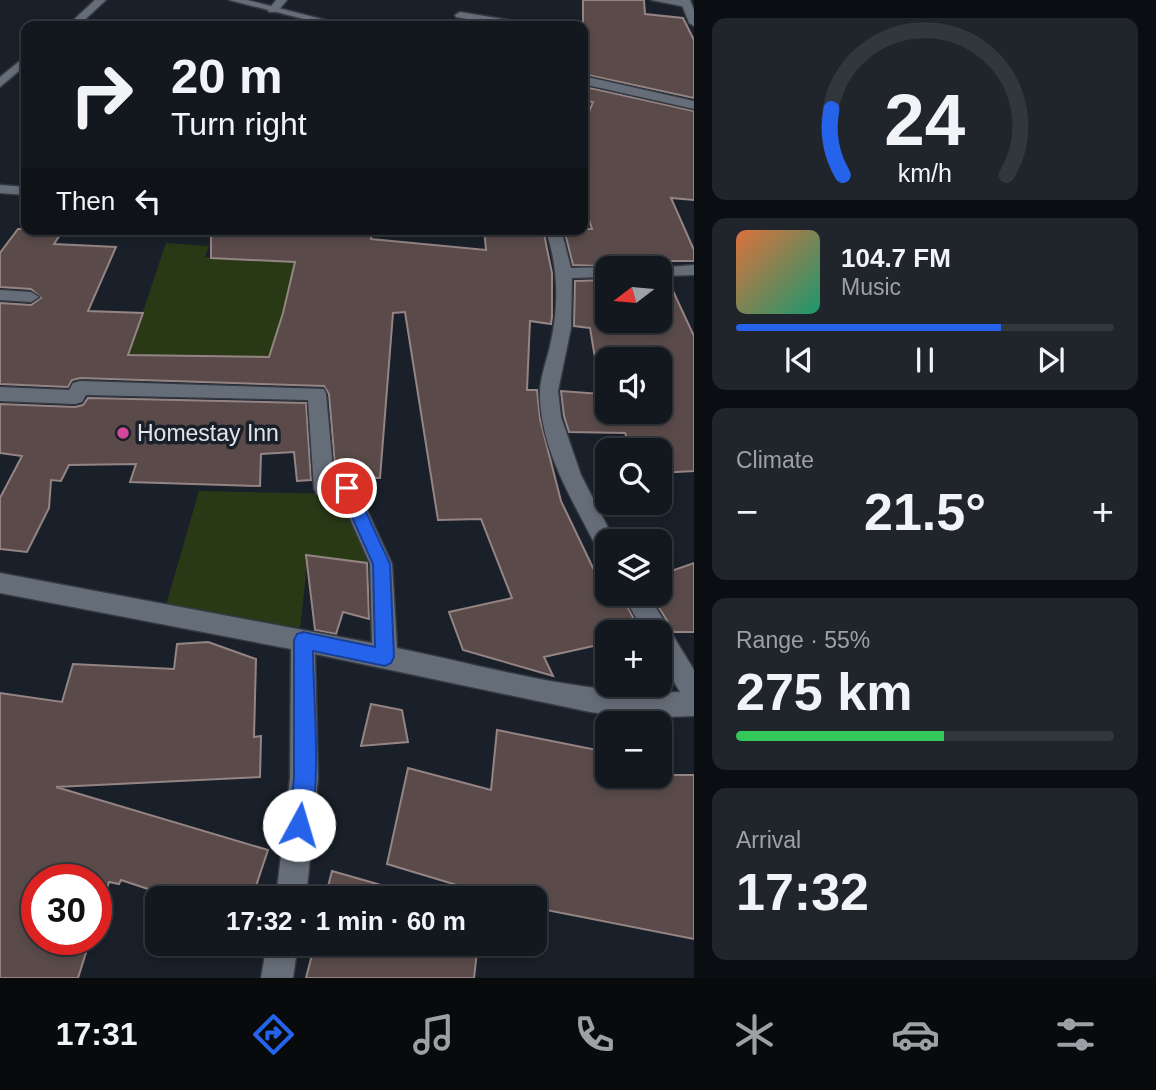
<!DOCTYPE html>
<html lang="en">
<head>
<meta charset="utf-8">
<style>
  :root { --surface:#13181f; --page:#20252c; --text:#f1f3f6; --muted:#9da0a4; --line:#32373d; --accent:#2563eb }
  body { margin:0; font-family:Helvetica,sans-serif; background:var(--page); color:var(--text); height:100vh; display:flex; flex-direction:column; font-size:26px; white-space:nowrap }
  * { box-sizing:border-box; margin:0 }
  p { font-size:23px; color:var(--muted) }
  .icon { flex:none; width:38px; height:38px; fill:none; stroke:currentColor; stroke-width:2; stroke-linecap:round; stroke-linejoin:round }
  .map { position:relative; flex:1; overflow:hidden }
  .panel { display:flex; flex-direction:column; gap:18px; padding:18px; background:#0a0d11; width:462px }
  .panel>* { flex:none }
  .banner { position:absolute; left:21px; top:21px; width:567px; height:214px; border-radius:14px; box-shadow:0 4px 10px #0003,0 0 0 2px var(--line); background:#13181f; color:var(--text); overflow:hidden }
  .needle { width:46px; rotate:254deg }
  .controls { position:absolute; left:595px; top:256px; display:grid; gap:14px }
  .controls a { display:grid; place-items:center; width:77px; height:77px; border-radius:14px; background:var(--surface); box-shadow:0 4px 10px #0003,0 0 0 2px var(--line); font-size:35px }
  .speed { position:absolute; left:21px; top:864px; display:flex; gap:14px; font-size:35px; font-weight:700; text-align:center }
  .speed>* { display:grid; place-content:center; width:91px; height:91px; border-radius:50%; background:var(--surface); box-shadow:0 4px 10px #0003,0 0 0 2px var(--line); line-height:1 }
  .speed .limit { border:10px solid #d22; background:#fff; color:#111 }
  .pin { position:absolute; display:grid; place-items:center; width:60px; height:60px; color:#fff; margin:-30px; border:4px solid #fff; border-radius:50%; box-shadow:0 2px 7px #0007 }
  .me { position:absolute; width:77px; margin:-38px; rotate:6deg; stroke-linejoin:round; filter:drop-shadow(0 0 5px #0008) }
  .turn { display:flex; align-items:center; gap:24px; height:147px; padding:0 35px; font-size:32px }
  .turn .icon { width:91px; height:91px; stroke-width:2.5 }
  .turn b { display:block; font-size:49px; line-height:60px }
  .then { display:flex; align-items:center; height:66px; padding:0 35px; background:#0003; gap:14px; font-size:26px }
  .big { font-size:52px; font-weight:800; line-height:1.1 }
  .panel .widget { flex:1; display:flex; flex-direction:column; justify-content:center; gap:10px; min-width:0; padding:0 24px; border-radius:14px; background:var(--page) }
  .panel .dial { align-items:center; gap:0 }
  .dial svg { height:182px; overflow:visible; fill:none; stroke:var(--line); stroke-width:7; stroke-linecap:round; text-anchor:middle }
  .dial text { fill:var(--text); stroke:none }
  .song { display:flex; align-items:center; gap:21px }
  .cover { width:84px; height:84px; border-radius:10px; background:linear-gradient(135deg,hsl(20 70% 55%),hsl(160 70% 35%)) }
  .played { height:7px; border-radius:4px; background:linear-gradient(90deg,var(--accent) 70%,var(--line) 70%) }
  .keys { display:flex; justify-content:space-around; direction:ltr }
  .heat { display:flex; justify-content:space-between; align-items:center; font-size:38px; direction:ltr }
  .charge { height:10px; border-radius:5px; background:linear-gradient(90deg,#34c759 55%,var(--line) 0) }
  .trip { position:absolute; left:145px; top:886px; width:402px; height:70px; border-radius:14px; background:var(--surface); box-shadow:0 4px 10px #0003,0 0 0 2px var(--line); font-weight:800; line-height:70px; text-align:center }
  .tabs { display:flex; height:112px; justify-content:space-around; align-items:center; background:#080a0c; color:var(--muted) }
  .tabs .icon { width:49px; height:49px }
  .tabs .active { color:var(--accent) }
  .tabs b { font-size:32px; color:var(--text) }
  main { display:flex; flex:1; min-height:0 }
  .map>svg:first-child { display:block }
  .green { fill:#293916 }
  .building { fill:#5a4b4a; stroke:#958484; stroke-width:2; fill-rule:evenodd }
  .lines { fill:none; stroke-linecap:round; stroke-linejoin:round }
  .pedestrian-casing { stroke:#353941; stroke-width:3 }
  .minor-casing { stroke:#353941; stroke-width:3 }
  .secondary-casing { stroke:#353941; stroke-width:3 }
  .pedestrian { fill:#656d78; fill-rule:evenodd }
  .minor { fill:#656d78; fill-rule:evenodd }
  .secondary { fill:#656d78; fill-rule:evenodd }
  .route { fill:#2563eb; stroke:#184099; stroke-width:2 }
  .hotel-dot { fill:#d1479c; stroke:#192029; stroke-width:2.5 }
  .labels { text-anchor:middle; stroke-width:7; stroke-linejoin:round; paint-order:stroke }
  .poi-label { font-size:23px; fill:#e0e4eb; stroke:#192029; text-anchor:start }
</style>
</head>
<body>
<main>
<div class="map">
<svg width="694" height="978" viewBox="0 0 694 978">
  <rect width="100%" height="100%" fill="#192029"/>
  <path class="green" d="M166 243 209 246 205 257 300 262 273 357 128 356Z
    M199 491 344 494 374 564 308 556 300 628 166 605Z"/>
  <path class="building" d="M583 0H644L645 14 683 18 694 40V98L583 74Z
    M590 88 694 111V200L671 198 694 250V261H659L661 265 652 268 573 265 564 229H592L583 202V126L593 102 585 101Z
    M18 229H64L54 244 116 247 88 311 143 313 128 355 269 357 283 313 295 262 211 258V229H373L371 239 486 250 484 229H543L552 273V317L551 324 530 321 527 390H537L540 419 561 501 605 593H620L641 632H607V643L544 657 553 676 463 650 449 612 512 598 481 519 438 520 405 312 393 313 380 478H336L329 394 324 386 80 378 72 380 68 387 0 384V303L31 305 41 298 31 289 0 287V253Z
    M660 278H667L694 336V471L660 473V450H631L625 433 569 432 564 416 561 391 601 394 590 328 574 326 575 281 607 280V320H660ZM607 359H660V411H607Z
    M88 398 306 403 311 480 297 481 294 452 261 454 260 486 130 482 136 464 69 465 61 481 51 480 49 508 27 552 0 549V498L22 456 0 453V404L75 407 83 405Z
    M306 555 367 563 369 619 343 612 336 634 315 630Z
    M694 563V632H674L650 593H660V575Z
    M208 642 256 659 254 737 261 736 260 777 56 787 268 850 252 898H175L121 880 119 884 109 882 96 922V880H37V940H90L78 978H0V693L62 702 73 664 174 669 177 644Z
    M371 704 402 710 408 742 361 746Z
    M497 730 607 752V775H694V939L536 908V898H500L387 864 408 768 491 790Z
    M332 871 395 889 394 898H325Z
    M315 943H478L474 978H306Z"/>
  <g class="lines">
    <g class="pedestrian-casing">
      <path id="pedestrian" d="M651 0H679L691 4 686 7Z
        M460 12 526 23 531 26H508L456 17 455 15Z"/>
    </g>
    <g class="minor-casing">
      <path id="minor" d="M95 0H106L78 26H67Z
        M276 0H287L277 12H269L268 10Z
        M680 0H690L694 10V26L689 23Z
        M26 56V65L0 87V77Z
        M0 185 26 187V195L0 193Z
        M545 229H561L571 268 607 267 609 268H607V277L572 278 571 328 558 391 561 417 581 475 615 541H607V555L599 552C575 504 542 454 540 398 539 380 546 363 550 346 559 308 559 266 545 229Z
        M694 265V275L660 276V268H654Z
        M0 290 31 292 39 297 31 302 0 300Z
        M80 381 324 389 326 394 334 480 354 482 392 564 397 648C490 667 584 696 680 692L660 658V632H644L622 593H647L694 670V716L637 718 590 712 315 654 318 778 306 898H276L290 778 291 649 0 593V573L372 643 370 564 340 496 317 495 314 489 308 400 86 395 82 402 75 404 0 401V387L69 390 73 383Z
        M267 943H298L293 978H261Z"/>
    </g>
    <g class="secondary-casing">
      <path id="secondary" d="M229 0H247L349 26H331Z
        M583 76 694 101V109L583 84Z"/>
    </g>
    <use href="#pedestrian" class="pedestrian"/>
    <use href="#minor" class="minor"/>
    <use href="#secondary" class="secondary"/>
  </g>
  <path class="route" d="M347 482 355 488 390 564 394 657 391 663 385 666 313 651C313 695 323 795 307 832L299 835 292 832 289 825 294 778V640L297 634 303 632 375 647 373 564 339 488Z"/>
  <circle class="hotel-dot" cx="123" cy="433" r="7"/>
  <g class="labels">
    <g class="poi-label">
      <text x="137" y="441">Homestay Inn</text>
    </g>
  </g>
</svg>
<div class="controls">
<a><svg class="needle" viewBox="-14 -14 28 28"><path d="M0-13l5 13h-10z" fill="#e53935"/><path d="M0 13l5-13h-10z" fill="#9da0a4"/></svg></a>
<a><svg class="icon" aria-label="sound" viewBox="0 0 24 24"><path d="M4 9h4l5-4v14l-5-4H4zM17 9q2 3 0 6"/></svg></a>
<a><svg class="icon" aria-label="search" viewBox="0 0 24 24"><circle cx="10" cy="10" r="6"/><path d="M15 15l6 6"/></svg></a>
<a><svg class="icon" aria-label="layers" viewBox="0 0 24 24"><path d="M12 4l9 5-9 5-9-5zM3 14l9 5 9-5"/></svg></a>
<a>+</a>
<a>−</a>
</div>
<div class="speed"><div class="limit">30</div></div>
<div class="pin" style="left:347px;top:488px;background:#d93025"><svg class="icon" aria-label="arrive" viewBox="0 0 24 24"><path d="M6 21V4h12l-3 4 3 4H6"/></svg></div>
<svg class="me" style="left:299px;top:825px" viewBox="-20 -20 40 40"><circle r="19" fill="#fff"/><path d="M0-13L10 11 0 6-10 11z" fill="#2563eb"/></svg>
<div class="trip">17:32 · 1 min · 60 m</div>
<div class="banner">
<div class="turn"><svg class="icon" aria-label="right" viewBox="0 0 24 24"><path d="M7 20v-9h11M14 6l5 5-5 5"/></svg><div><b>20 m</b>Turn right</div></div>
<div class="then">Then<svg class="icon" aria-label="left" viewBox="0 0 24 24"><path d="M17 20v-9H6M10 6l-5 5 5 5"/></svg></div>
</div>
</div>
<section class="panel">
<div class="widget dial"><svg viewBox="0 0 100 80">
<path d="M14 69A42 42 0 1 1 86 69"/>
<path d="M14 69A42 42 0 0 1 9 40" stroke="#2563eb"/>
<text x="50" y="56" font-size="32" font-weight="700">24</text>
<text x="50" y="72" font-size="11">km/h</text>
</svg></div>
<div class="widget">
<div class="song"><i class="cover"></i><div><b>104.7 FM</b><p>Music</p></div></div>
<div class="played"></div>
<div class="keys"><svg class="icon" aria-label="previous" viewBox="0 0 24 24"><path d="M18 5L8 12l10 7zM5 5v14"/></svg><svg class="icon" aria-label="pause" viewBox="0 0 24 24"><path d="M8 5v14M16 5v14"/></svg><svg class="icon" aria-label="next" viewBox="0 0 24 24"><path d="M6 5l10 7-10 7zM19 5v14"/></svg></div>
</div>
<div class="widget"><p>Climate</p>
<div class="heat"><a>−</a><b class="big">21.5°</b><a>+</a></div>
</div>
<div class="widget"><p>Range · 55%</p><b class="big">275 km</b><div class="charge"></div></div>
<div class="widget"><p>Arrival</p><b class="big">17:32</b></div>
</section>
</main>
<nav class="tabs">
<b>17:31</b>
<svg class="icon active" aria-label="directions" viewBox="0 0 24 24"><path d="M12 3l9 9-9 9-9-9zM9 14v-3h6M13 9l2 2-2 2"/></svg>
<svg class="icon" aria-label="music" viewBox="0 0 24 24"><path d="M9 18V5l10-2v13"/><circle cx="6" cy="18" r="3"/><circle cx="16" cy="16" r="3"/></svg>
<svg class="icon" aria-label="phone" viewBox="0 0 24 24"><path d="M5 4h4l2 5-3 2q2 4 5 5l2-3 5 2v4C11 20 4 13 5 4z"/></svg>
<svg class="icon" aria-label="climate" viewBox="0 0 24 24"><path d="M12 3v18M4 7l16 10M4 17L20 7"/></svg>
<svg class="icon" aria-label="car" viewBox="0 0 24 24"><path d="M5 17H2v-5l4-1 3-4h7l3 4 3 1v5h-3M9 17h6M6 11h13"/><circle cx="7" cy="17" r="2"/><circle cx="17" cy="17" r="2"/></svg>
<svg class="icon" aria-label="filters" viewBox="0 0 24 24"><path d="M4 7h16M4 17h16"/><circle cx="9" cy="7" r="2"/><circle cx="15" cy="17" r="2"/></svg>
</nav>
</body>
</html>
